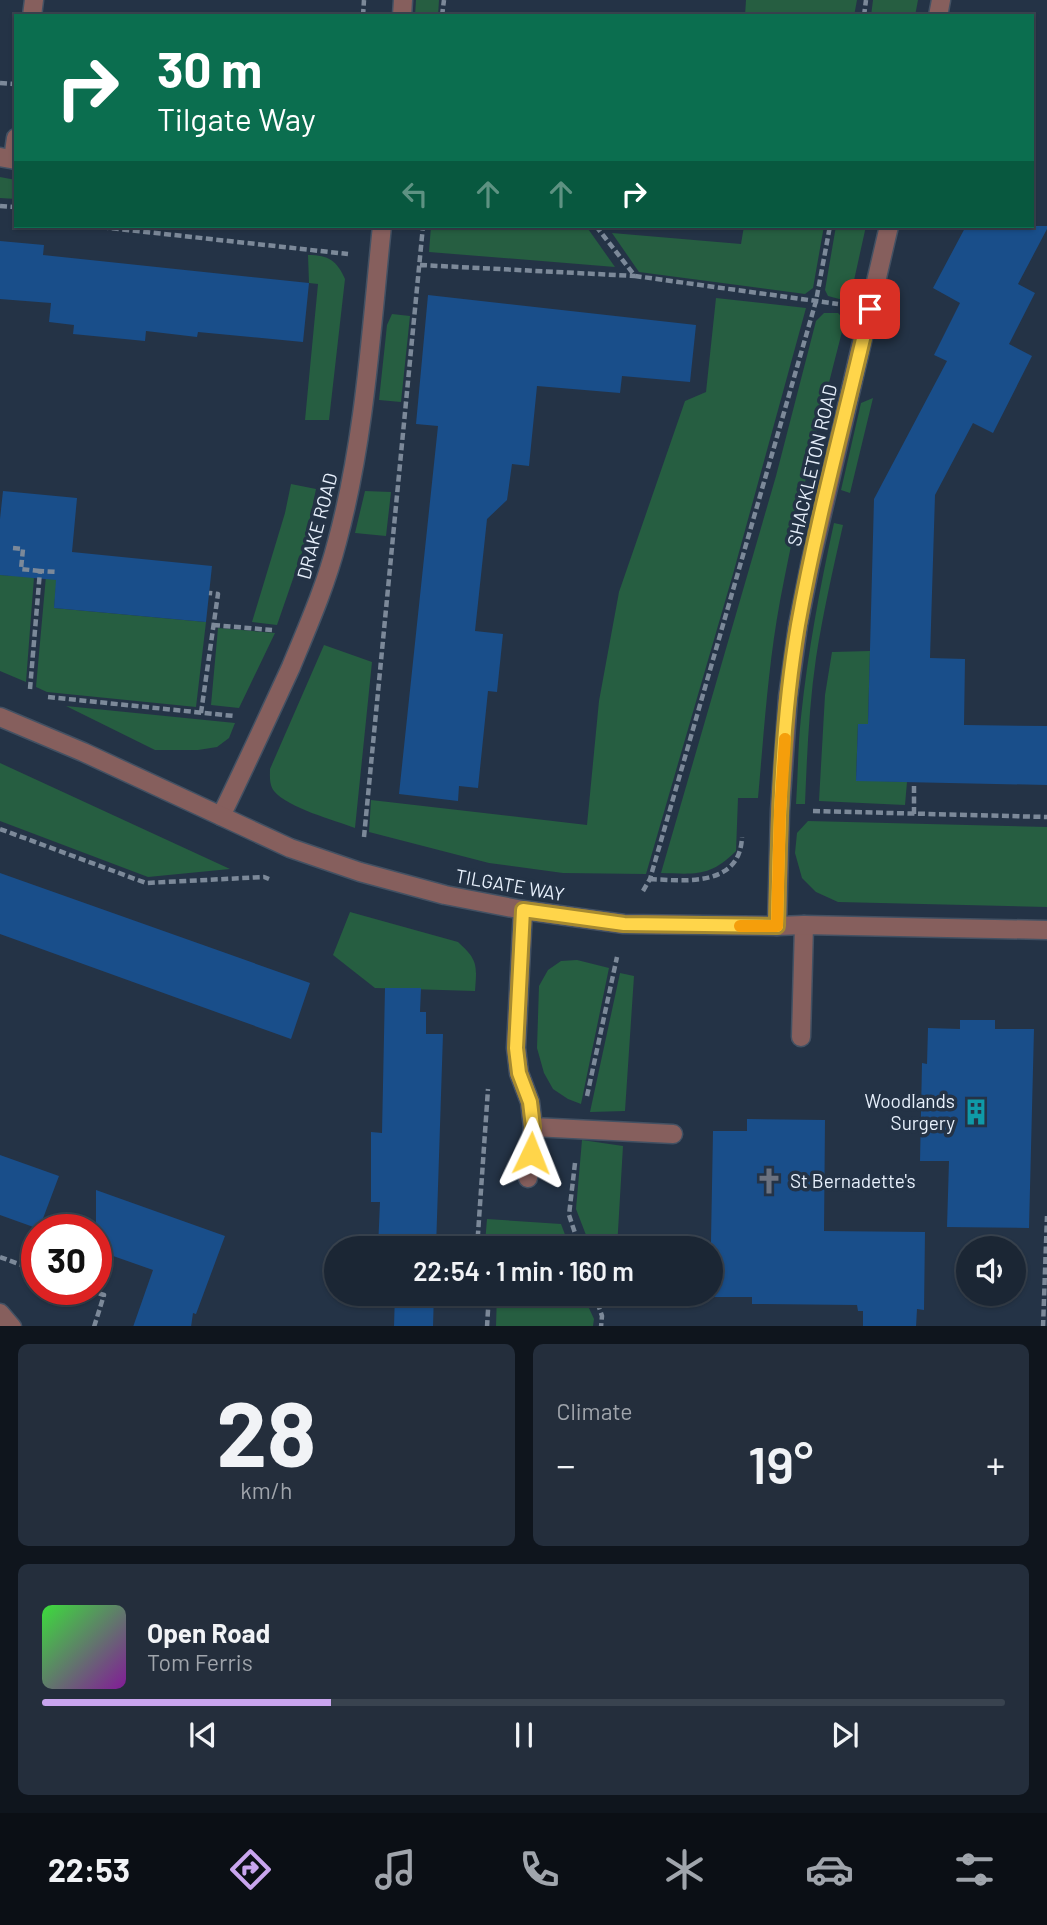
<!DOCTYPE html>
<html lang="en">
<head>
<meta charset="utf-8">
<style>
  :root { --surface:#1b2634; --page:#242e3c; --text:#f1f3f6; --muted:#a0a5ac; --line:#39434f; --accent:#c9a5ee }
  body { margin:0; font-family:Barlow,sans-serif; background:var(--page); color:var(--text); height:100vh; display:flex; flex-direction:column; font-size:26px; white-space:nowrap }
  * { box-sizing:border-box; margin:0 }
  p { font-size:23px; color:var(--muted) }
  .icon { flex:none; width:38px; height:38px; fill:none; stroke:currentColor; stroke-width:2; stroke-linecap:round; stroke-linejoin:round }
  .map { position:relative; height:1326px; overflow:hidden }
  .details { display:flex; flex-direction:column; gap:18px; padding:18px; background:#0f151d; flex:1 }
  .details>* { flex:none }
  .guide { position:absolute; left:14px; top:14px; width:1020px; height:214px; border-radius:0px; box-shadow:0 2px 5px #0004,0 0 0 2px var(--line); background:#0b6e4f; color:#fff; overflow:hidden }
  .tools { position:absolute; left:956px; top:1236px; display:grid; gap:14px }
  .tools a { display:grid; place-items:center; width:70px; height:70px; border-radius:50%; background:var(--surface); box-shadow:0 2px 5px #0004,0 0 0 2px var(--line); font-size:35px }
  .speed { position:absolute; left:21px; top:1214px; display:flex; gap:14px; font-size:35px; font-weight:700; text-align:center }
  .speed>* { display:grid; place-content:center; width:91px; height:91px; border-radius:50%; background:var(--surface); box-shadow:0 2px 5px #0004,0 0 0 2px var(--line); line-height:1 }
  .speed .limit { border:10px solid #d22; background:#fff; color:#111 }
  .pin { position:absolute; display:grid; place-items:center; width:60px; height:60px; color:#fff; margin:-30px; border-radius:14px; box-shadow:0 4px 10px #0006 }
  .me { position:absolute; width:77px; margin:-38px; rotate:2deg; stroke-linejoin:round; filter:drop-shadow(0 0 5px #0008) }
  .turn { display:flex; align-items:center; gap:24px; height:147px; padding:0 28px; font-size:32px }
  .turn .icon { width:91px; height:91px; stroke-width:2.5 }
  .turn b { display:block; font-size:49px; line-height:60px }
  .lanes { display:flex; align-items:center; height:66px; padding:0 28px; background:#0003; justify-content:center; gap:35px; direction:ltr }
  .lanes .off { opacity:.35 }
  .big { font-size:52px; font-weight:600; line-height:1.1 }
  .details .widget { flex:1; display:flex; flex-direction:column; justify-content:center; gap:10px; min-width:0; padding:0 24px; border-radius:10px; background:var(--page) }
  .details .dial { align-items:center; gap:0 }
  .dial b { font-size:91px; line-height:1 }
  .song { display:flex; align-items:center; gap:21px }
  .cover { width:84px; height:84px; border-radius:10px; background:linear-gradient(135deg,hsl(120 70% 55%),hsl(290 70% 35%)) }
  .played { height:7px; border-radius:4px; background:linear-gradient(90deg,var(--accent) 30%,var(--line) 30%) }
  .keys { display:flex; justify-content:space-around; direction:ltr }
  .heat { display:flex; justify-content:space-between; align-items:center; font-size:38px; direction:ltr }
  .details .tiles { flex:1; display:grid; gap:18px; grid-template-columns:1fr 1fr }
  .widget:last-child { grid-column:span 2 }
  .trip { position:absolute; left:324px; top:1236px; width:399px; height:70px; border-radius:35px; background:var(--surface); box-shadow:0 2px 5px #0004,0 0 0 2px var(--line); font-weight:600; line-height:70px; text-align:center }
  .dock { display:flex; height:112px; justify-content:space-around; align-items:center; background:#0b0f15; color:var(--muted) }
  .dock .icon { width:49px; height:49px }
  .dock .selected { color:var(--accent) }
  .dock b { font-size:32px; color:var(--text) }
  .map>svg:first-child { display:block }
  .green { fill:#265e41 }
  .building { fill:#194e8a }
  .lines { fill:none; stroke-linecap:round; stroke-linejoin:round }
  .service-casing { stroke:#435163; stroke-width:21 }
  .minor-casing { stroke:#435163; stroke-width:21 }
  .tertiary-casing { stroke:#435163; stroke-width:21 }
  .path { stroke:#7c8999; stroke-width:4.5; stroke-dasharray:7 3.5; stroke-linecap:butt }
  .service { stroke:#865f5d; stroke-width:18 }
  .minor { stroke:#865f5d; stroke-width:18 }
  .tertiary { stroke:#865f5d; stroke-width:18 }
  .route-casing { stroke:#a68a30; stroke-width:18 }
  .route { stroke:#ffd54a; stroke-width:12 }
  .slow { stroke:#f59e0b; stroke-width:12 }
  .labels { text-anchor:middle; stroke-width:7; stroke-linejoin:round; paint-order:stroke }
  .street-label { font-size:19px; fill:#e7f0fc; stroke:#243346 }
  .poi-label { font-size:19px; fill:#e7f0fc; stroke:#243346; text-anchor:end }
</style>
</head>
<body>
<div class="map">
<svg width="1047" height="1327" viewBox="0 0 1047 1327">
  <rect width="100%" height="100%" fill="#243346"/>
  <path class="green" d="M416 0H439L438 16H415Z
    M746 0H857L854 16H745Z
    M873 0H918L915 16H871Z
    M0 177 16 180V199L0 198Z
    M431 226H586L615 267 429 252Z
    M744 226H824L813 288 805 294 639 272 612 233 741 244Z
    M836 226H866L851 294 843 300 828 296 825 290Z
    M308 255C329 255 337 261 345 279L329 420H305L318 284 309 283Z
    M716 298 806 308 733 574 646 874 563 873 489 863 369 832 371 800 587 825 599 701 619 592 685 401 706 392Z
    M824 313H838L845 320C821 413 798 506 780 601 768 666 764 732 758 798H738L736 851C710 877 696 874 661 873L776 476 816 321Z
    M392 314 410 316 401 402 379 400 387 325Z
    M873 398 850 493 841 490 861 403Z
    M291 484 316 489 304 547 277 625 252 622 285 513Z
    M365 491 391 492 386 536 355 533Z
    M834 523 843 525C833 569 823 613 816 658 809 706 807 755 805 804H796C798 775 798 745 801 717 808 651 820 587 834 523Z
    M0 575 34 577 26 682 0 671Z
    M46 576 57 577 54 608 206 622 196 707 47 692 36 687Z
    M218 628 275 633 239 708 211 705Z
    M324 645 372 662 355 828C334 820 288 808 274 791 269 784 270 776 270 769Z
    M870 651 868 724H858L856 780 907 782 905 805 819 801 825 695 832 652Z
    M66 706 235 723 229 738 217 747 198 750H155Z
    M0 763 230 869 148 877 0 821Z
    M808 821 1047 827V907L838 902 816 892 802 878 795 853 797 833Z
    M350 912 458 942C478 960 477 965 475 991L375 988 333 955Z
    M577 960 609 968 581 1104 568 1099 553 1089 544 1073 537 1048 539 986 548 970 561 961Z
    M620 973 634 976 625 1111 590 1112Z
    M582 1140 623 1146 617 1248H591L576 1209Z
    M487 1219 561 1224 570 1248H488L485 1243Z
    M497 1293H582L594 1319 593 1326H496Z"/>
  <path class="building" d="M966 226H1047V229L1018 284 1035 293 1009 344 1032 356 993 433 973 423 935 495 930 658 965 659 964 725 1047 726V785L856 781 858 724H868L874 499 947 361 934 355 960 303 933 288Z
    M0 241 44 245 43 255 309 283 303 342 198 332 197 337 146 331 145 341 73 334 74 325 49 322 51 303 0 299Z
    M428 295 696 325 690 382 622 376 620 393 537 386 529 466 512 464 507 500 487 519 475 631 503 634 497 692 488 691 478 788 459 786 458 801 399 794 438 426 416 424Z
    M3 491 77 498 72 552 212 566 206 622 54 608 56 580 0 575V519Z
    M0 873 310 983 291 1039 0 934Z
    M385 988H421L420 1012H426V1034H443L436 1248H378L380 1202H371V1132L382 1133Z
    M960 1020H995V1029H1034L1029 1228 947 1227 949 1161H920L922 1063 927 1064 928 1028 960 1029Z
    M747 1119 825 1120 824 1231 925 1232 924 1310 917 1309 916 1327H863V1311H858L857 1305 752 1304V1297H710L713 1131H747Z
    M0 1155 59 1176 39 1229 0 1215Z
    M96 1190 225 1236 196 1314 193 1313 191 1327H133L153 1270 96 1250Z
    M395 1293H434L433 1327H394Z"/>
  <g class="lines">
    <g class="service-casing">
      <path id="service" d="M32 16 34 0
        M13 159 16 138
        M801 1037 804 925
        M533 1127 673 1134"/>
    </g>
    <g class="minor-casing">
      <path id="minor" d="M402 16 403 0
        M938 16 941 0
        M0 157 16 160
        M221 816C245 767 268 717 291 667 308 626 326 585 337 542 365 439 371 331 382 226
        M523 910 516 1048 519 1073 530 1102 533 1127 528 1178
        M777 926 780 811 788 697 798 625 810 565 889 226
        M0 1313 12 1327"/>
    </g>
    <g class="tertiary-casing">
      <path id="tertiary" d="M0 717 83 752 290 848 360 872 445 895 523 910 624 924 777 926 804 925 1047 930"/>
    </g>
    <path class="path" d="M363 16 364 0
      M442 16 444 0
      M864 16 866 0
      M0 83 16 84
      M0 206 16 207
      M91 226 348 254
      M596 226 635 276 838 304
      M420 265 635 276
      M13 548 23 549 21 569 40 571
      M213 625 272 630
      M30 689 40 571 57 572
      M48 697 234 716
      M201 713 218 594 209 593
      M813 811 1047 817
      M914 814V783
      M0 829 146 883 264 877 269 879
      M364 837 423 226
      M650 879C686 881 740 887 742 837
      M643 891 650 879 816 301 830 226
      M587 1096 617 957
      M575 1163 569 1215 580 1248
      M477 1248 488 1089
      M0 1257 37 1271
      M89 1290 104 1295 94 1327
      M594 1293 602 1316 601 1327
      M487 1327 489 1293
      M1043 1327 1047 1216"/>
    <use href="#service" class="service"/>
    <use href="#minor" class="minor"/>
    <use href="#tertiary" class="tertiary"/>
  </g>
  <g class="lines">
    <g class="route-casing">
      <path id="route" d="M531 1153 533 1127 530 1102 519 1073 516 1048 523 910 624 924 777 926C779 826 781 724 798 625 817 518 846 414 870 309"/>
    </g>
    <use href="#route" class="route"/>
    <path class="slow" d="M740 926H777L780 811 785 739"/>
  </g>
  <defs>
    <g id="building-bare" transform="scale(2.1)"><path d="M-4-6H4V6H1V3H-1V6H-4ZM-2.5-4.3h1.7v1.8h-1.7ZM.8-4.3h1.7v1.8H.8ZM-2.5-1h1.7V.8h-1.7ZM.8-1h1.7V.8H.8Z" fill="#0f9aa8" stroke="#243346" stroke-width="2.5" paint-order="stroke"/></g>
    <g id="church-bare" transform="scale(2.1)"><path d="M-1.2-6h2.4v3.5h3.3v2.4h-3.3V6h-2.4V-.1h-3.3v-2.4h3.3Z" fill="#6b7280" stroke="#243346" stroke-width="2.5" paint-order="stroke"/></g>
  </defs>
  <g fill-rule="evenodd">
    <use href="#building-bare" x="976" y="1112"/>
    <use href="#church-bare" x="769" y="1181"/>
  </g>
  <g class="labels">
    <g class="street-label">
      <text transform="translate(812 465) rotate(-77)" y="7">SHACKLETON ROAD</text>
      <text transform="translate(317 526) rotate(-75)" y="7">DRAKE ROAD</text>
      <text transform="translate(510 885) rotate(10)" y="7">TILGATE WAY</text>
    </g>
    <g class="poi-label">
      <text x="955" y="1108">Woodlands<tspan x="955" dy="22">Surgery</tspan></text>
      <text x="790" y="1188" text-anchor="start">St Bernadette's</text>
    </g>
  </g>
</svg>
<div class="tools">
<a><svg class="icon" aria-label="sound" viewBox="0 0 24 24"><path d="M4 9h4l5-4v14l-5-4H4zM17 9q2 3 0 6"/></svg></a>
</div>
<div class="speed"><div class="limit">30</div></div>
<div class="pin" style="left:870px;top:309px;background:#d93025"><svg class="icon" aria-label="arrive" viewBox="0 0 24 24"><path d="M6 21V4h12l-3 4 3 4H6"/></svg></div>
<svg class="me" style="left:531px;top:1153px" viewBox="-20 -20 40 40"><path d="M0-17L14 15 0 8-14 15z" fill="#ffd54a" stroke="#fff" stroke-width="4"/></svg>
<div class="trip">22:54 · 1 min · 160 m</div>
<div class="guide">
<div class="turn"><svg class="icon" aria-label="right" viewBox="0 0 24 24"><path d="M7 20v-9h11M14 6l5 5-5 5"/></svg><div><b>30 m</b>Tilgate Way</div></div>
<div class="lanes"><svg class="icon off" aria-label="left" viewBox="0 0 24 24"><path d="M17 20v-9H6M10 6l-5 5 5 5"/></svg><svg class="icon off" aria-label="ahead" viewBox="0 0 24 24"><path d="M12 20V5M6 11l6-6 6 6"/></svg><svg class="icon off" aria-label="ahead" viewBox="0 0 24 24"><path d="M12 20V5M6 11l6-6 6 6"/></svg><svg class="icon" aria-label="right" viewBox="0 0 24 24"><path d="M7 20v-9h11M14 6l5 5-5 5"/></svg></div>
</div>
</div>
<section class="details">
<div class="tiles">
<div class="widget dial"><b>28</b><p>km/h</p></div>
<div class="widget"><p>Climate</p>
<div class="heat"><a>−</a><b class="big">19°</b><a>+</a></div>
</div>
<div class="widget">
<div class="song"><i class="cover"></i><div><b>Open Road</b><p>Tom Ferris</p></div></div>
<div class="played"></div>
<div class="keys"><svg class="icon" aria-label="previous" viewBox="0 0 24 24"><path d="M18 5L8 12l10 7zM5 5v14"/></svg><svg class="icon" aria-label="pause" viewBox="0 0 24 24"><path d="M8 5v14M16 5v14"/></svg><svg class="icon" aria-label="next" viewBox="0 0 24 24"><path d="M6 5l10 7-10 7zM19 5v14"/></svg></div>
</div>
</div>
</section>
<nav class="dock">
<b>22:53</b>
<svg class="icon selected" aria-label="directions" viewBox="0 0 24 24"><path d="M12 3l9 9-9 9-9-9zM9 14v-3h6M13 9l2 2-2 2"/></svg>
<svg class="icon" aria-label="music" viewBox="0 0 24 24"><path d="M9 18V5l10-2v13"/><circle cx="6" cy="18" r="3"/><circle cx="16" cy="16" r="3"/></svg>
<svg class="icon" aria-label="phone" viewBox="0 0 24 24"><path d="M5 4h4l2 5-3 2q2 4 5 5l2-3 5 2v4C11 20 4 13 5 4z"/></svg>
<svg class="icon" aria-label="climate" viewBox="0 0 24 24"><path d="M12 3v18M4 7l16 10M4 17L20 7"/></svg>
<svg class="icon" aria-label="car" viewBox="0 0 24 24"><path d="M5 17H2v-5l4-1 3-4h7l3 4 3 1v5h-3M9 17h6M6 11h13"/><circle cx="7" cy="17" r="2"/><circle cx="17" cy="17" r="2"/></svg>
<svg class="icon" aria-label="filters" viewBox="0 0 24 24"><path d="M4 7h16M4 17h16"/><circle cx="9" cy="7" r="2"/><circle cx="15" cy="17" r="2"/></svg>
</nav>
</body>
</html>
